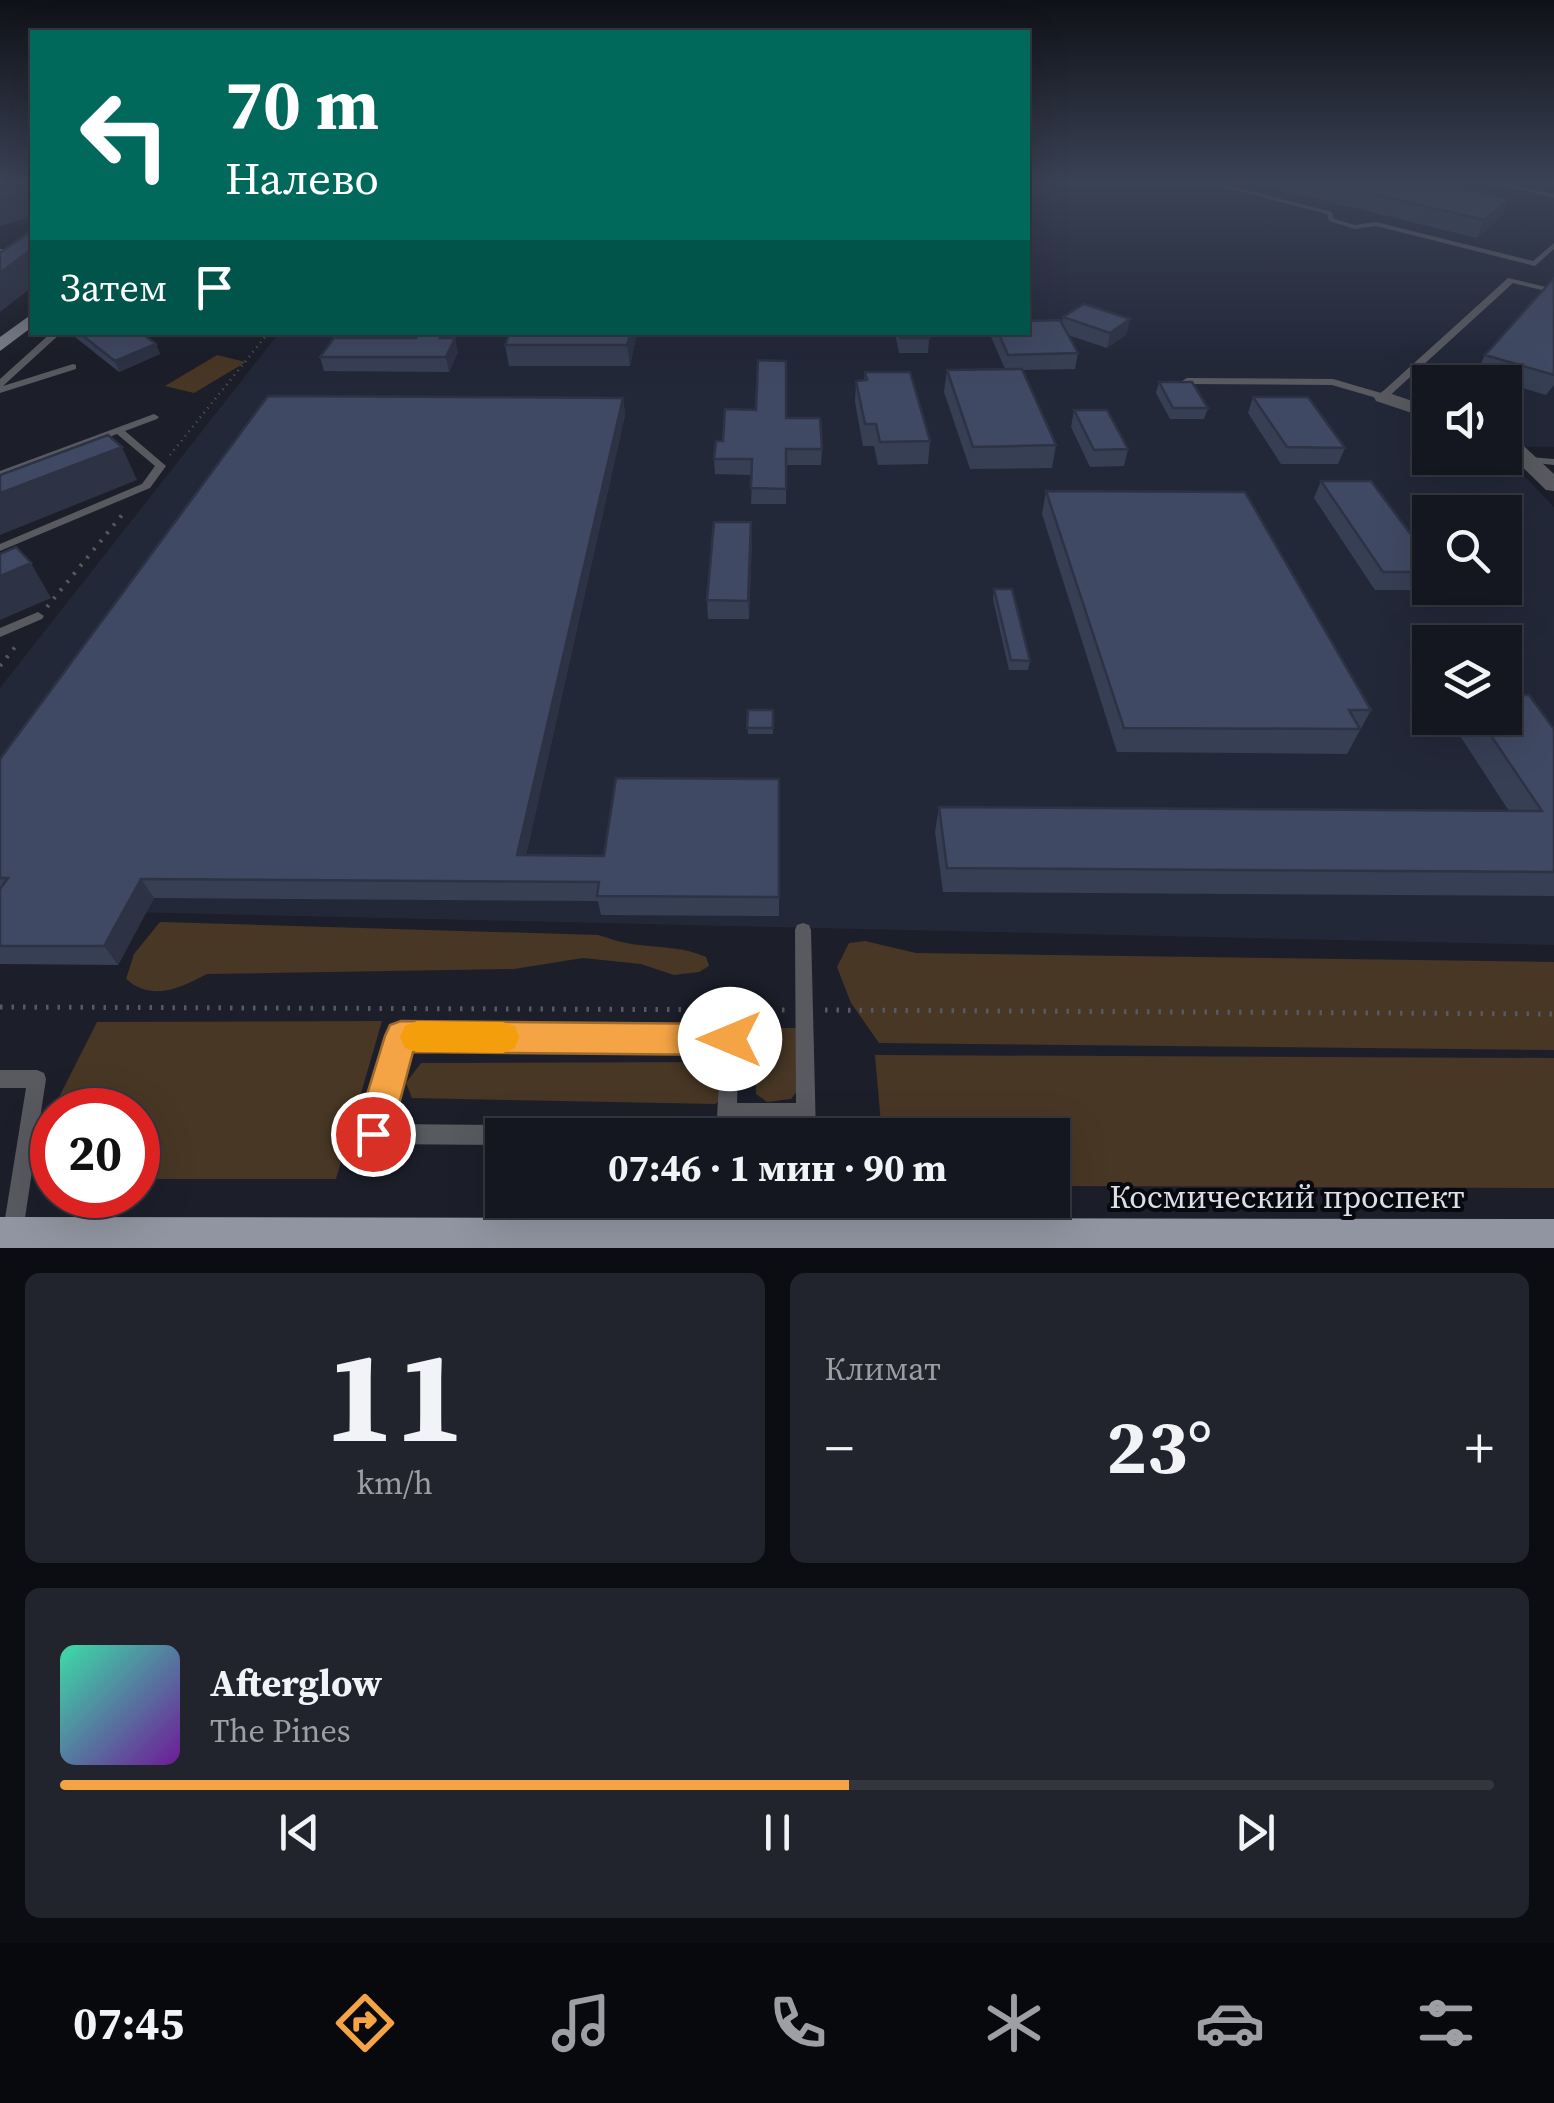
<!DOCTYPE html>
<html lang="ru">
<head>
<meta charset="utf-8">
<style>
  :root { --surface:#151720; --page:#22242d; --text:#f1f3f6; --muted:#9d9fa5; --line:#34363e; --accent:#f4a444 }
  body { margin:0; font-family:"Source Serif 4",serif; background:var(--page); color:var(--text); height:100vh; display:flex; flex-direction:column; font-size:38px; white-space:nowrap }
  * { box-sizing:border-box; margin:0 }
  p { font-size:32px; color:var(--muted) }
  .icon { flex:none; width:55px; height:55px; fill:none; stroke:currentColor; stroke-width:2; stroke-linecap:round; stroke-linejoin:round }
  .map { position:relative; height:1248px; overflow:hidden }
  .sheet { display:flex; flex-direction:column; gap:25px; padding:25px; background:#0c0d12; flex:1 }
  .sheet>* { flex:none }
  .hud { position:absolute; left:30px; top:30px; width:1000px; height:305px; border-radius:0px; box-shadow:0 10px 40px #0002,0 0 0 2px var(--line); background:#00695c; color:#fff; overflow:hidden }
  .fabs { position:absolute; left:1412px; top:365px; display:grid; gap:20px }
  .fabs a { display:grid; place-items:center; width:110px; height:110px; border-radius:0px; background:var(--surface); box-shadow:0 10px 40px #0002,0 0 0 2px var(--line); font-size:50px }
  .speed { position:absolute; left:30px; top:1088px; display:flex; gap:20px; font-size:50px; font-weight:700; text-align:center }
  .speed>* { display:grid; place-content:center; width:130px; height:130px; border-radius:50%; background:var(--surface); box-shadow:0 10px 40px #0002,0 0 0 2px var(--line); line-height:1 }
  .speed .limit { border:15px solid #d22; background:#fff; color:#111 }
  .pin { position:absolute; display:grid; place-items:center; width:85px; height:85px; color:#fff; margin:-42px; border:5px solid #fff; border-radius:50%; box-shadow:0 2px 10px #0007 }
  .me { position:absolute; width:110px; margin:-55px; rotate:270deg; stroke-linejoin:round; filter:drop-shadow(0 0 8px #0008) }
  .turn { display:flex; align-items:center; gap:35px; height:210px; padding:0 30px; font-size:45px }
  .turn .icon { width:130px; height:130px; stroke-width:2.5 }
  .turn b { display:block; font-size:70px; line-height:85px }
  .then { display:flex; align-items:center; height:95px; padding:0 30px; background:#0003; gap:20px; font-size:38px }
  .big { font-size:75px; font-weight:700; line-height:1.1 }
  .sheet .widget { flex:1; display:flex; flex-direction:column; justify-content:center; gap:15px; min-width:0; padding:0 35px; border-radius:15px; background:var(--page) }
  .sheet .dial { align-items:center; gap:0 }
  .dial b { font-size:130px; line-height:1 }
  .song { display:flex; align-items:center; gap:30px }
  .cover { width:120px; height:120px; border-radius:15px; background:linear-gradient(135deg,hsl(160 70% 55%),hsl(280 70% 35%)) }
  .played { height:10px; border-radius:5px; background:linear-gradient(90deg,var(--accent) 55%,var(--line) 55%) }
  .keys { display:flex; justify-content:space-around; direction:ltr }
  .heat { display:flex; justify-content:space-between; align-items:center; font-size:55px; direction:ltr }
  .sheet .tiles { flex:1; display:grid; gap:25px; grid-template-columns:1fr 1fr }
  .widget:last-child { grid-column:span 2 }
  .trip { position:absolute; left:485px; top:1118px; width:585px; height:100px; border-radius:0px; background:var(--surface); box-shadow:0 10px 40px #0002,0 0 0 2px var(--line); font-weight:700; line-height:100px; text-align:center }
  .dock { display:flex; height:160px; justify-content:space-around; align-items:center; background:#08090d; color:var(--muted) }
  .dock .icon { width:70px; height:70px }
  .dock .active { color:var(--accent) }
  .dock b { font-size:45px; color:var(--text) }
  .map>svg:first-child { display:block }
  .built { fill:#232839; fill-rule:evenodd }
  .green { fill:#483724 }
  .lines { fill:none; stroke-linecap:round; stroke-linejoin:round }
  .path-far2 { stroke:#565963; stroke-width:2.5; stroke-dasharray:1 5; stroke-linecap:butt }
  .path-far1 { stroke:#565963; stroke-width:4; stroke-dasharray:2.5 8; stroke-linecap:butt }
  .path { stroke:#565963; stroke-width:5; stroke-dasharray:2.5 9; stroke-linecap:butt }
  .lane { fill:#585a60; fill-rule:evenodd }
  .street { fill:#585a60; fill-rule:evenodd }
  .secondary { fill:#787c85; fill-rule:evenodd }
  .primary { fill:#9195a1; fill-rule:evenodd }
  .wall { fill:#373f55 }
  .shaded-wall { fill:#2d3345 }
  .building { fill:#404963; stroke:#2d3345; stroke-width:2.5 }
  .route { fill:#f4a444; stroke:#9f6b2c; stroke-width:2.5 }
  .slow { fill:#f59e0b }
  .labels { text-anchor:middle; stroke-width:8; stroke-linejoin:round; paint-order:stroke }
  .near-street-label { font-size:32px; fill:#dde0e7; stroke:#08090e }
</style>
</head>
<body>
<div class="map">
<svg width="1554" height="1248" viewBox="0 0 1554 1248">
  <rect width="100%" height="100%" fill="#1c1f2a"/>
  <path class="built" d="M1028 182H1554V447L1505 446V382H1430V458L1505 456 1554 507V945L0 909V688L279 333 1028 332ZM1430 512H1505V588H1430ZM1430 642H1505V718H1430Z"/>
  <path class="green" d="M217 355 246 362 194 393 165 386Z
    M160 922 598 935C611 939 626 944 640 945 664 948 683 947 706 957L709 966 699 972 674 975 641 964 583 958 514 969 207 974C180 988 153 1002 126 979L134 954Z
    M865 941 916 953 1554 962V1050L879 1043 851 1003 837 967 849 943Z
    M382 1021 336 1179H138V1110H52V1125L49 1117 97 1022Z
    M756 1028H796L798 1090 791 1099 767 1102 756 1094Z
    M875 1055 1554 1058V1188L1053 1186 1052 1135H882Z
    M714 1062 722 1063 723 1099 715 1104 412 1098 406 1083 421 1063Z"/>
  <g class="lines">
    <path class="path-far2" d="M170 455 269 332"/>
    <path class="path-far1" d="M47 607 126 510
      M0 666 19 642"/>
    <path class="path" d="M0 1007 785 1010
      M825 1010 1554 1014"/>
    <path class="lane" d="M1204 182H1216L1332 212 1334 219 1355 225 1376 222 1533 261 1554 243V249L1535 266 1376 226 1355 229 1329 221 1327 214Z
      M1488 182H1501L1554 194V198Z
      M0 249H32V253H0Z
      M1508 278 1554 289V293L1513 283 1386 399H1380L1332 385 1187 384 1182 381 1187 378 1333 379 1381 393Z
      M52 332H62L3 386 73 364 76 365V369L0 393V387L3 386 0 387V379Z
      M154 414 159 417 157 419 125 431 166 466 150 488 0 551V544L142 484 155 466 117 434 0 478V471Z
      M1530 457 1554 459V465L1526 462V458Z
      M38 612 44 616 42 619 0 637V628Z
      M803 923 809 925 811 930 816 1135H796V1123H736V1135H716L721 1047 408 1045 385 1124 502 1125 509 1128 512 1135H502V1145L373 1144 366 1141 363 1134 392 1036 395 1030 401 1027 730 1030 736 1033 739 1039 737 1103H796L795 930 797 925Z
      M0 1070H37L44 1073 46 1079 23 1231 20 1238 13 1241 6 1238 3 1231 26 1088H0Z
      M797 1200H817V1231L814 1238 807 1241 800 1238 797 1231Z"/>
    <path class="street" d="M1383 391 1430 407V419L1376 401 1374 397Z
      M1505 433 1512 435 1554 474V491L1546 490 1505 450Z"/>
    <path class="secondary" d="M32 314V327L0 351V337Z"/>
    <path class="primary" d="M0 1217 1554 1219V1248H0Z"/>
  </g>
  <path class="wall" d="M1248 182H1452L1450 186 1509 199 1501 217 1477 238Z
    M1554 279V385L1546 395 1476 374 1485 355Z
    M1063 317 1127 334 1107 348 1068 335 1078 353 1075 369 1022 370 1056 445 1052 468 970 469 944 392 947 370 1005 369 991 337 992 332H1028L1062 323Z
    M73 332H140L156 344 160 354 119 372 75 337Z
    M420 332H453L450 338 458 352 449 372 324 371 320 357 416 338Z
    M637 332 630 366H509L505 345Z
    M895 332H928L929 338 928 353H899Z
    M865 372 930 441 928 464 878 465 874 446H863L855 402 856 381 864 380Z
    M1159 382 1208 408 1204 419H1170L1156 393Z
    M1253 397 1345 448 1338 464H1281L1248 413Z
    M623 398 625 415 526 855 604 856 779 779V916L601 915 598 901 154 898 118 965 0 964V759Z
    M1074 410 1128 449 1124 466 1090 467 1071 427Z
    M786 418 822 449 821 465H786V504H751L752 475 715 474 714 459Z
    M1321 481 1430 560V588H1431L1430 590H1375L1314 498Z
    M1046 491 1371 710 1347 754 1117 752 1042 514Z
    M752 540 749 619H708L707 600Z
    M994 589 1030 661 1028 670H1009L993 599Z
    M748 710H773V734H748Z
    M1450 718H1505L1554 729V896L943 892 935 832 939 807 1509 811 1449 719Z"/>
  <path class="shaded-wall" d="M0 182H23L32 189V217L0 226Z
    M1509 199 1501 217 1477 238 1484 220Z
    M32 249V287L0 312V273Z
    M1130 319 1127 334 1107 348 1110 333Z
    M443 332H453L443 352 440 338Z
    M631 332H637L630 366 627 345Z
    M455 338 458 352 449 372 446 357Z
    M156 344 160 354 119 372 115 361Z
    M623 398 625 415 522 874 517 855Z
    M122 447 137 480 0 535V493Z
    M751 522 752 540 749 619 748 601Z
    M31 563 51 598 0 620V576Z
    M141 879 154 898 118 965 104 946Z"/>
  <path class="building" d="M23 182H32V189L0 197V190L22 185Z
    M1322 182H1444L1441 184 1509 199 1484 220Z
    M31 231H32V249L0 273V253Z
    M1554 279V375L1485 355 1554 278Z
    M1084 304 1130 319 1110 333 1063 317Z
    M1060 320 1078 353 1008 355 998 332H1028V321Z
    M78 332H140L156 344 115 361Z
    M420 332H443L440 338H455L446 357H320L334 338H416Z
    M510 332H631L627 345H505Z
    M899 332H928L929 338H900Z
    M758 360 786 361V418H820L822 449H786V489L751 488 752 459H714L716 441H723L725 409 756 410Z
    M1022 369 1056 445 973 447 947 370Z
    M865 372H910L930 441 880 442 876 424H865L856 381 867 380Z
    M1159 382H1192L1208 408H1173Z
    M268 396 623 398 517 855 604 856 616 778 779 779V897L597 896 599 882 141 879 104 946H0V889L8 878H0V759Z
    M1253 397H1308L1345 448 1287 447Z
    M1074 410H1107L1128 449 1094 450Z
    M108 435 122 447 0 493V475Z
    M1321 481H1371L1430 560V572H1383Z
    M1046 491 1245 492 1371 710H1349L1360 729 1124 728Z
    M714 522H751L748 601 707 600Z
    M16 547 31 563 0 576V554Z
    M994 589H1012L1030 661 1011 660Z
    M1505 695H1529L1554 729V872L947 868 939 807 1542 811 1479 718H1505Z
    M748 710H773V728H747Z"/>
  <linearGradient id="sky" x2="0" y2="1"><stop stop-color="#0f1117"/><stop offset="0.51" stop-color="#3a4255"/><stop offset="1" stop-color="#3a4255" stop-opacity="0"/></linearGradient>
  <rect width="1554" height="357" fill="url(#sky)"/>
  <path class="route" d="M401 1021 730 1024 741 1028 746 1039 741 1050 730 1055 413 1052 391 1134 385 1146 373 1152 361 1146 355 1134 385 1036 390 1025Z"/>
  <path class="slow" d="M417 1021 503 1022 515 1026 519 1037 515 1048 503 1053 417 1052 405 1048 400 1037 405 1026Z"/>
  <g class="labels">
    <g class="near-street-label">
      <text x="1287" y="1208">Космический проспект</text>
    </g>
  </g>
</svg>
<div class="fabs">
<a><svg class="icon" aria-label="sound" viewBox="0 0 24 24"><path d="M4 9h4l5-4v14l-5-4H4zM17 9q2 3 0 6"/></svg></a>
<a><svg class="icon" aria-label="search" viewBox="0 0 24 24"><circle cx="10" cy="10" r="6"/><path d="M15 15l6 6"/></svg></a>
<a><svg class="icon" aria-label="layers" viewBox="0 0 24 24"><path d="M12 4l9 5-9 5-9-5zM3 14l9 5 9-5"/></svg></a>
</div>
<div class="speed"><div class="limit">20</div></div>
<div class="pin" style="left:373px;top:1134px;background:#d93025"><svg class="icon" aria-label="arrive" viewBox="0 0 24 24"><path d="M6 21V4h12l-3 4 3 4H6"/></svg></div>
<svg class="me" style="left:730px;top:1039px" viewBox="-20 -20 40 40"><circle r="19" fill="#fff"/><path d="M0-13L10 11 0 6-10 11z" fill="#f4a444"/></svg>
<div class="trip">07:46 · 1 мин · 90 m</div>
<div class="hud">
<div class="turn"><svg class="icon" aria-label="left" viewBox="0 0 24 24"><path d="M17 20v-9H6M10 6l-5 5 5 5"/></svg><div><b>70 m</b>Налево</div></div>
<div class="then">Затем<svg class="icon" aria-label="arrive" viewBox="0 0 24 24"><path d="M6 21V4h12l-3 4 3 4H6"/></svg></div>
</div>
</div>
<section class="sheet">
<div class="tiles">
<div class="widget dial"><b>11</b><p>km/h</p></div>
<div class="widget"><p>Климат</p>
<div class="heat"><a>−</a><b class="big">23°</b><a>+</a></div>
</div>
<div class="widget">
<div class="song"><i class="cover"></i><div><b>Afterglow</b><p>The Pines</p></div></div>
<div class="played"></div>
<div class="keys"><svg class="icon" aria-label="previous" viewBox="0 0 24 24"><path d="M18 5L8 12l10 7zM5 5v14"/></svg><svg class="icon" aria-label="pause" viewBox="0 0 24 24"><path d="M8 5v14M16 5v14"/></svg><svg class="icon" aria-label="next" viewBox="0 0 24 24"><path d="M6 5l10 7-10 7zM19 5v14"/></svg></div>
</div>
</div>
</section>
<nav class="dock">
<b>07:45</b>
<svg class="icon active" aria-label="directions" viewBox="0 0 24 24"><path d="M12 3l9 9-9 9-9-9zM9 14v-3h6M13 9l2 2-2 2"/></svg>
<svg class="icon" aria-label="music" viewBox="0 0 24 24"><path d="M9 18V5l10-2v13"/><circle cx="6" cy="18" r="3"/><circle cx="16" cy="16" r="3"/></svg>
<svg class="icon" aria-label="phone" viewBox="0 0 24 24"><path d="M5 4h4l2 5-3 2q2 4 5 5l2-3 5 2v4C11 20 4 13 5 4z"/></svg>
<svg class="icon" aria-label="climate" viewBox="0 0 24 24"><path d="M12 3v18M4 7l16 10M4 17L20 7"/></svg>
<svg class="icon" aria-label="car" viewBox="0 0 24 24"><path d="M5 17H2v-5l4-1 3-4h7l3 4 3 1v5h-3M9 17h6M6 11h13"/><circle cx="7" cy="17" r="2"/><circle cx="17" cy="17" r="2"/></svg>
<svg class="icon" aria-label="filters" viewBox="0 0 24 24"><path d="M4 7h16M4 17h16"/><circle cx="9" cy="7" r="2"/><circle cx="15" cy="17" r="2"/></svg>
</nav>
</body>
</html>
